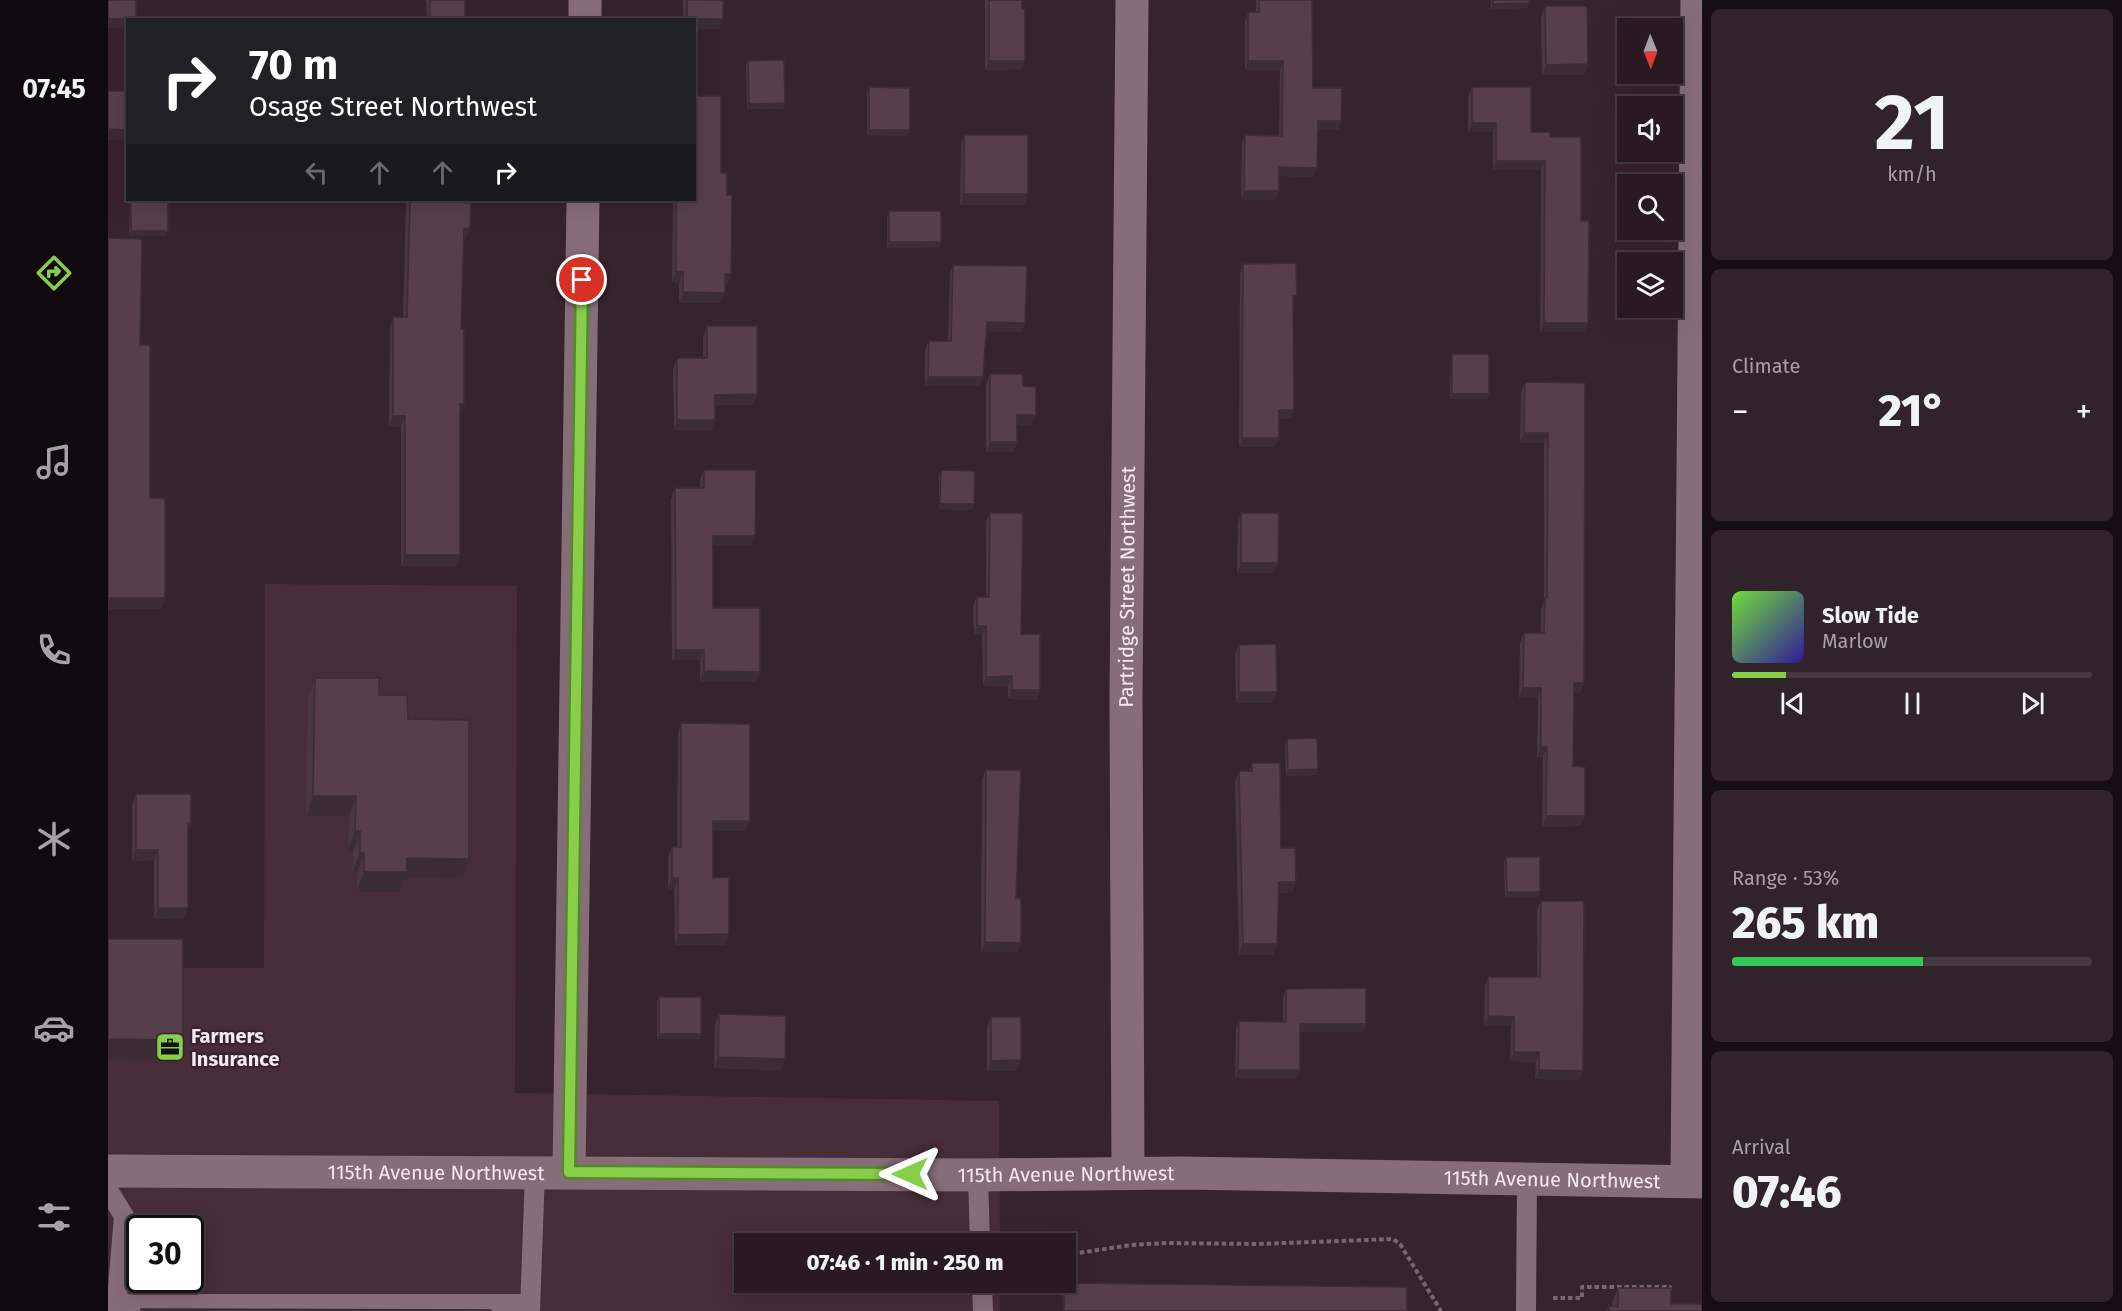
<!DOCTYPE html>
<html lang="en">
<head>
<meta charset="utf-8">
<style>
  :root { --surface:#291a22; --page:#31232a; --text:#f1f3f6; --muted:#a5a1a5; --line:#453840; --accent:#88cf49 }
  body { margin:0; font-family:"Fira Sans",sans-serif; background:var(--page); color:var(--text); height:100vh; display:flex; flex-direction:column; font-size:22px; white-space:nowrap }
  * { box-sizing:border-box; margin:0 }
  p { font-size:20px; color:var(--muted) }
  .icon { flex:none; width:33px; height:33px; fill:none; stroke:currentColor; stroke-width:2; stroke-linecap:round; stroke-linejoin:round }
  .map { position:relative; flex:1; overflow:hidden }
  .drawer { display:flex; flex-direction:column; gap:9px; padding:9px; background:#170e13; width:420px }
  .drawer>* { flex:none }
  .top-card { position:absolute; left:18px; top:18px; width:570px; height:183px; border-radius:0px; box-shadow:0 6px 24px #0002,0 0 0 2px var(--line); background:#202124; color:#fff; overflow:hidden }
  .needle { width:39px; rotate:179deg }
  .fabs { position:absolute; left:1509px; top:18px; display:grid; gap:12px }
  .fabs a { display:grid; place-items:center; width:66px; height:66px; border-radius:0px; background:var(--surface); box-shadow:0 6px 24px #0002,0 0 0 2px var(--line); font-size:30px }
  .speed { position:absolute; left:18px; top:1215px; display:flex; gap:12px; font-size:30px; font-weight:700; text-align:center }
  .speed>* { display:grid; place-content:center; width:78px; height:78px; border-radius:50%; background:var(--surface); box-shadow:0 6px 24px #0002,0 0 0 2px var(--line); line-height:1 }
  .speed .limit { border:3px solid #111; border-radius:9px; background:#fff; color:#111 }
  .pin { position:absolute; display:grid; place-items:center; width:51px; height:51px; color:#fff; margin:-26px; border:3px solid #fff; border-radius:50%; box-shadow:0 2px 6px #0007 }
  .me { position:absolute; width:66px; margin:-33px; rotate:270deg; stroke-linejoin:round; filter:drop-shadow(0 0 4px #0008) }
  .turn { display:flex; align-items:center; gap:21px; height:126px; padding:0 24px; font-size:27px }
  .turn .icon { width:78px; height:78px; stroke-width:2.5 }
  .turn b { display:block; font-size:42px; line-height:51px }
  .lanes { display:flex; align-items:center; height:57px; padding:0 24px; background:#0003; justify-content:center; gap:30px; direction:ltr }
  .lanes .off { opacity:.35 }
  .big { font-size:45px; font-weight:800; line-height:1.1 }
  .drawer .tile { flex:1; display:flex; flex-direction:column; justify-content:center; gap:9px; min-width:0; padding:0 21px; border-radius:9px; background:var(--page) }
  .drawer .dial { align-items:center; gap:0 }
  .dial b { font-size:78px; line-height:1 }
  .song { display:flex; align-items:center; gap:18px }
  .cover { width:72px; height:72px; border-radius:9px; background:linear-gradient(135deg,hsl(100 70% 55%),hsl(250 70% 35%)) }
  .played { height:6px; border-radius:3px; background:linear-gradient(90deg,var(--accent) 15%,var(--line) 15%) }
  .keys { display:flex; justify-content:space-around; direction:ltr }
  .heat { display:flex; justify-content:space-between; align-items:center; font-size:33px; direction:ltr }
  .charge { height:9px; border-radius:4px; background:linear-gradient(90deg,#34c759 53%,var(--line) 0) }
  .trip { position:absolute; left:626px; top:1233px; width:342px; height:60px; border-radius:0px; background:var(--surface); box-shadow:0 6px 24px #0002,0 0 0 2px var(--line); font-weight:800; line-height:60px; text-align:center }
  main { display:flex; flex:1; min-height:0 }
  .tab-bar { display:flex; flex-direction:column; width:108px; justify-content:space-around; align-items:center; background:#100a0e; color:var(--muted) }
  .tab-bar .icon { width:42px; height:42px }
  .tab-bar .current { color:var(--accent) }
  .tab-bar b { font-size:27px; color:var(--text) }
  .map>svg:first-child { display:block }
  .built { fill:#472c39; fill-rule:evenodd }
  .lines { fill:none; stroke-linecap:round; stroke-linejoin:round }
  .path { stroke:#78666f; stroke-width:4; stroke-dasharray:4.5 3; stroke-linecap:butt }
  .lane { stroke:#866e79; stroke-width:20 }
  .street { stroke:#866e79; stroke-width:33 }
  .wall { fill:#4a3640 }
  .shaded-wall { fill:#3c2c34 }
  .building { fill:#563f4a; stroke:#3c2c34; stroke-width:1.5 }
  .route-casing { stroke:#58872f; stroke-width:15 }
  .route { stroke:#88cf49; stroke-width:10 }
  .labels { text-anchor:middle; stroke-width:4.5; stroke-linejoin:round; paint-order:stroke }
  .street-label { font-size:20px; fill:#f6e8ee; stroke:#37232d }
  .poi-label { font-size:20px; font-weight:bold; fill:#f6e8ee; stroke:#37232d; text-anchor:start }
</style>
</head>
<body>
<main>
<nav class="tab-bar">
<b>07:45</b>
<svg class="icon current" aria-label="directions" viewBox="0 0 24 24"><path d="M12 3l9 9-9 9-9-9zM9 14v-3h6M13 9l2 2-2 2"/></svg>
<svg class="icon" aria-label="music" viewBox="0 0 24 24"><path d="M9 18V5l10-2v13"/><circle cx="6" cy="18" r="3"/><circle cx="16" cy="16" r="3"/></svg>
<svg class="icon" aria-label="phone" viewBox="0 0 24 24"><path d="M5 4h4l2 5-3 2q2 4 5 5l2-3 5 2v4C11 20 4 13 5 4z"/></svg>
<svg class="icon" aria-label="climate" viewBox="0 0 24 24"><path d="M12 3v18M4 7l16 10M4 17L20 7"/></svg>
<svg class="icon" aria-label="car" viewBox="0 0 24 24"><path d="M5 17H2v-5l4-1 3-4h7l3 4 3 1v5h-3M9 17h6M6 11h13"/><circle cx="7" cy="17" r="2"/><circle cx="17" cy="17" r="2"/></svg>
<svg class="icon" aria-label="filters" viewBox="0 0 24 24"><path d="M4 7h16M4 17h16"/><circle cx="9" cy="7" r="2"/><circle cx="15" cy="17" r="2"/></svg>
</nav>
<div class="map">
<svg width="1594" height="1311" viewBox="0 0 1594 1311">
  <rect width="100%" height="100%" fill="#37232d"/>
  <path class="built" d="M157 584 409 586 407 1093 891 1101 892 1243 636 1244V1282L892 1283V1311H0V959H68L78 968H156ZM32 1228H82V1280H32Z"/>
  <g class="lines">
    <path class="path" d="M957 1255 1023 1245 1058 1243 1150 1244 1285 1239 1292 1244 1333 1311
      M1445 1298H1474V1287H1562V1292"/>
    <path class="lane" d="M870 1175 872 1244
      M0 1190 16 1216 8 1311
      M874 1282 875 1311
      M9 1304H422
      M422 1311 427 1172
      M1418 1311 1419 1178"/>
    <g class="street">
      <path d="M477 20V0"/>
      <path id="s1" d="M0 1171 870 1175 1074 1173 1594 1182"/>
      <path d="M461 1172 475 200"/>
      <path id="s2" d="M1020 1173 1018 697 1024 0"/>
      <path d="M1579 1181 1589 0"/>
    </g>
  </g>
  <path class="wall" d="M318 0H357V20H319Z
    M575 0H615L611 29 586 20H575Z
    M877 0H914V69L877 70Z
    M1148 0H1204L1205 88 1233 121 1230 130H1210L1206 177 1171 176V191L1167 200H1133L1134 144 1137 135 1171 136 1172 70H1137V21L1140 12H1148Z
    M1383 0H1421L1419 8 1383 9Z
    M1437 6 1480 64 1476 75H1434L1433 17Z
    M640 61 677 103 675 109H639L638 66Z
    M761 87 802 130 800 136 759 135V93Z
    M1364 87 1423 132 1442 137 1473 221 1476 332H1432L1433 170H1385V132H1360V97Z
    M856 135 920 194 916 205H852L853 146Z
    M613 173 619 195 623 274 619 284H617L613 303H571V283L564 282 565 203 566 200H586Z
    M22 200H60L58 236H21Z
    M298 200H356L362 228 358 239H355L353 329 356 404 352 414 349 566H293V427L281 426 282 327 285 317H295Z
    M781 211 831 247 779 248V217Z
    M1135 264 1185 306 1186 410 1183 419H1171L1167 447H1131L1132 274Z
    M845 265 917 323 914 332 878 331 875 377 871 386H817V350L821 341H840L842 274Z
    M599 326 649 394 645 405H607V420L603 430H566L565 369 569 358H595V337Z
    M1344 354 1379 399H1342L1343 359Z
    M882 374 915 386 924 426H909V442L905 452H878V384Z
    M1417 382 1477 383 1472 693H1466L1465 766 1477 816 1473 826 1434 827 1435 757H1429L1430 698H1411L1412 643 1416 633H1433V608L1436 602V443H1412L1413 392Z
    M596 470 643 546H605V608L648 682H592V660H564L563 499 567 488H592V480Z
    M833 470 866 504 864 510 831 509V475Z
    M882 513 913 634 932 690 929 700 900 699V686H875L874 635H866L865 606 869 597H878V522Z
    M1133 513 1170 563 1166 573H1129L1130 523Z
    M1131 645 1165 703H1128L1127 655Z
    M207 678 271 695 300 719 361 859 354 879 297 878 292 892H249V873H244L245 851H240L241 816H198L200 698Z
    M573 723 638 831H605V878L617 945H567L566 889H560V857L564 847H569L570 734Z
    M1179 739 1210 769 1208 775 1178 776 1177 744Z
    M1144 763 1173 848 1188 882 1184 892 1170 893 1169 944 1165 955H1131L1127 782 1131 771H1141Z
    M878 770 908 898 910 952H873L874 779Z
    M28 794 80 834 76 918 46 919V860L24 861V805Z
    M1398 857 1432 892 1430 898H1397L1396 862Z
    M1433 901 1471 1080 1427 1079 1428 1062 1402 1061 1403 1026H1376L1377 986 1380 977H1429V910Z
    M1178 989 1258 1024 1255 1032H1192V1070L1189 1078H1127L1128 1029 1131 1021 1175 1022V996Z
    M551 997 592 1039H549V1002Z
    M611 1014 673 1070 606 1068 607 1024Z
    M883 1017 909 1071H879V1028Z
    M956 1283 1299 1311H955L954 1289Z
    M1510 1288 1563 1304 1594 1311H1499L1501 1306 1504 1307V1303Z"/>
  <path class="shaded-wall" d="M1421 3 1419 8 1383 9 1385 4Z
    M28 18V20H20V28H0V19Z
    M579 19H615L611 29H586V20Z
    M881 61H917L914 69 877 70Z
    M1140 61H1175L1172 70H1137Z
    M1480 64 1476 75H1434L1438 65Z
    M677 103 675 109H639L641 104Z
    M1210 121H1233L1230 130H1207Z
    M1364 123H1388L1385 132H1360Z
    M0 129 20 130V140H0Z
    M761 130H802L800 136 759 135Z
    M1388 161H1437L1433 170H1385Z
    M1171 167 1209 168 1206 177 1168 176Z
    M1136 191H1171L1167 200H1133Z
    M856 194H920L916 205H852Z
    M362 228 358 239H352L356 229Z
    M23 231H60L58 236H21Z
    M781 242H833L831 247 779 248Z
    M568 272H575L571 283 564 282Z
    M617 274H623L619 284H614Z
    M575 292 617 293 613 303H571Z
    M879 322 917 323 914 332 875 331Z
    M1436 323H1480L1476 332H1432Z
    M820 377H875L871 386H817Z
    M649 394 645 405H603L607 395Z
    M1344 394H1381L1379 399H1342Z
    M352 404H356L352 415Z
    M1171 410H1186L1183 419H1168Z
    M909 415H928L924 426H905Z
    M285 416H297L293 427 281 426Z
    M569 420H607L603 430H566Z
    M1416 433H1440L1436 443H1412Z
    M1134 438H1171L1167 447H1131Z
    M882 442H909L905 452H878Z
    M832 504H866L864 510 831 509Z
    M605 536H647L643 546H601Z
    M297 555H352L349 566H293Z
    M1133 563H1170L1166 573H1129Z
    M0 598H57L54 609H0Z
    M869 626H878L874 635H866Z
    M568 650H596L592 660H564Z
    M596 671 652 672 648 682H592Z
    M904 676 900 686H875L878 677Z
    M1466 683H1476L1472 693H1463Z
    M1415 688H1433L1430 698H1411Z
    M904 690H932L929 700 900 699Z
    M1131 692H1169L1165 703H1128Z
    M1433 747H1439L1435 757H1429Z
    M1210 769 1208 775 1178 776 1180 770Z
    M205 796H248L241 816H198Z
    M1438 816H1477L1473 826 1434 827Z
    M605 821H642L638 831H601Z
    M80 824H83L79 835Z
    M247 831H252L245 851H240Z
    M28 850H50L46 860 24 861Z
    M252 853H256L249 873H244Z
    M299 858 361 859 354 879 297 878 292 892H249L256 872Z
    M564 878H570L566 889H560Z
    M1171 882H1188L1184 892 1167 893Z
    M1399 892H1432L1430 898H1397Z
    M50 908H80L76 918 46 919Z
    M621 934 617 945H567L570 935Z
    M877 942 913 943 910 952H873Z
    M1135 944H1169L1165 955H1131Z
    M1380 1016 1406 1017 1403 1026H1376Z
    M1192 1024H1258L1255 1032H1190Z
    M551 1034H593L592 1039H549Z
    M0 1039 75 1040 67 1060 0 1059Z
    M1406 1052H1431L1428 1062 1402 1061Z
    M610 1057 677 1059 673 1070 606 1068Z
    M913 1060 909 1071H879L883 1061Z
    M1130 1070H1192L1189 1078H1127Z
    M1431 1070 1475 1071 1471 1080 1427 1079Z"/>
  <path class="building" d="M0 0H28V18L0 19Z
    M322 0H357V20H322Z
    M579 0H615V19H579Z
    M881 0H914V9H917V61H881Z
    M1151 0H1204L1205 88H1234L1233 121H1210L1209 168 1171 167V191H1136L1137 135 1174 136 1175 61H1140V12H1151Z
    M1385 0H1421V3L1385 4Z
    M1437 6H1479L1480 64 1438 65Z
    M676 60 677 103 641 104 640 61Z
    M761 87 802 88V130H761Z
    M1364 87H1423V132H1442V137H1473V221H1481L1480 323H1436L1437 161H1388V123H1364Z
    M0 91H20V130L0 129Z
    M586 96H613V173H619V195H624L623 274H617V293L575 292V272H568V200H586Z
    M856 135H920V194H856Z
    M23 200H60V231H23Z
    M302 200H356V203H363L362 228 356 229 353 329H356V404H352V555H297V416H285V317H299Z
    M781 211H833V242H781Z
    M0 238 34 239 32 345H42V498H57V598H0Z
    M1188 263 1189 296H1185L1186 410H1171V438H1134L1135 264Z
    M845 265 919 266 917 323 879 322 875 377H820L821 341H843Z
    M599 326H649V394L607 395V420H569V358H599Z
    M1344 354H1381V394H1344Z
    M882 374H915V386L928 387V415H909V442H882Z
    M1417 382 1477 383 1476 683H1466L1465 766 1477 767V816H1438L1439 747H1433V688H1415L1416 633H1436L1437 598H1439L1440 433H1416Z
    M596 470H648L647 536H605V608H652V672L596 671V650H568L567 488H596Z
    M833 470 867 471 866 504H832Z
    M882 513H915L913 634H932V690H904V676L878 677V626H869V597H881Z
    M1133 513H1171L1170 563H1133Z
    M1168 644 1169 692H1131V645Z
    M207 678H271V695H299L300 719 361 720V859L299 858V872H256V853H252V831H247L248 796H205Z
    M573 723 642 724V821H605V878L621 877V934L570 935V878H564V847H573Z
    M1209 738 1210 769 1180 770 1179 739Z
    M1144 763H1172L1173 848H1187L1188 882H1171L1169 944H1135L1131 771H1144Z
    M878 770H913L908 898H913V943L877 942Z
    M28 794H83V824H80V908H50V850H28Z
    M1398 857H1432V892H1399Z
    M1433 901H1476L1475 1071 1431 1070V1052H1406V1017L1380 1016V977H1432Z
    M0 939H75V1040L0 1039Z
    M1258 988V1024H1192V1070H1130L1131 1021 1178 1022V989Z
    M551 997H593V1034H551Z
    M611 1014 678 1016 677 1059 610 1057Z
    M883 1017H913V1060L883 1061Z
    M956 1283 1299 1287V1311H956Z
    M1510 1288H1563V1304H1594V1311H1501V1306L1510 1307Z
    M33 1309 383 1310V1311H33Z"/>
  <g class="lines">
    <g class="route-casing">
      <path id="route" d="M474 280 461 1172 802 1174"/>
    </g>
    <use href="#route" class="route"/>
  </g>
  <defs>
    <g id="office-square" transform="scale(1.5)"><rect x="-9" y="-9" width="18" height="18" rx="4" fill="#88cf49" stroke="#37232d"/><path d="M-6-3h4V-5.5h4V-3h4V5H-6ZM-1-4.5V-3h2v-1.5ZM-6 0V1H6V0Z" fill="#111"/></g>
  </defs>
  <g fill-rule="evenodd">
    <use href="#office-square" x="62" y="1047"/>
  </g>
  <g class="labels">
    <g class="street-label">
      <text dy="7" stroke="none"><textPath href="#s2" startOffset="586">Partridge Street Northwest</textPath></text>
      <text dy="7" stroke="none"><textPath href="#s1" startOffset="328">115th Avenue Northwest</textPath></text>
      <text dy="7" stroke="none"><textPath href="#s1" startOffset="958">115th Avenue Northwest</textPath></text>
      <text dy="7" stroke="none"><textPath href="#s1" startOffset="1444">115th Avenue Northwest</textPath></text>
    </g>
    <g class="poi-label">
      <text x="83" y="1043">Farmers<tspan x="83" dy="23">Insurance</tspan></text>
    </g>
  </g>
</svg>
<div class="fabs">
<a><svg class="needle" viewBox="-14 -14 28 28"><path d="M0-13l5 13h-10z" fill="#e53935"/><path d="M0 13l5-13h-10z" fill="#a5a1a5"/></svg></a>
<a><svg class="icon" aria-label="sound" viewBox="0 0 24 24"><path d="M4 9h4l5-4v14l-5-4H4zM17 9q2 3 0 6"/></svg></a>
<a><svg class="icon" aria-label="search" viewBox="0 0 24 24"><circle cx="10" cy="10" r="6"/><path d="M15 15l6 6"/></svg></a>
<a><svg class="icon" aria-label="layers" viewBox="0 0 24 24"><path d="M12 4l9 5-9 5-9-5zM3 14l9 5 9-5"/></svg></a>
</div>
<div class="speed"><div class="limit">30</div></div>
<div class="pin" style="left:474px;top:280px;background:#d93025"><svg class="icon" aria-label="arrive" viewBox="0 0 24 24"><path d="M6 21V4h12l-3 4 3 4H6"/></svg></div>
<svg class="me" style="left:802px;top:1174px" viewBox="-20 -20 40 40"><path d="M0-17L14 15 0 8-14 15z" fill="#88cf49" stroke="#fff" stroke-width="4"/></svg>
<div class="trip">07:46 · 1 min · 250 m</div>
<div class="top-card">
<div class="turn"><svg class="icon" aria-label="right" viewBox="0 0 24 24"><path d="M7 20v-9h11M14 6l5 5-5 5"/></svg><div><b>70 m</b>Osage Street Northwest</div></div>
<div class="lanes"><svg class="icon off" aria-label="left" viewBox="0 0 24 24"><path d="M17 20v-9H6M10 6l-5 5 5 5"/></svg><svg class="icon off" aria-label="ahead" viewBox="0 0 24 24"><path d="M12 20V5M6 11l6-6 6 6"/></svg><svg class="icon off" aria-label="ahead" viewBox="0 0 24 24"><path d="M12 20V5M6 11l6-6 6 6"/></svg><svg class="icon" aria-label="right" viewBox="0 0 24 24"><path d="M7 20v-9h11M14 6l5 5-5 5"/></svg></div>
</div>
</div>
<section class="drawer">
<div class="tile dial"><b>21</b><p>km/h</p></div>
<div class="tile"><p>Climate</p>
<div class="heat"><a>−</a><b class="big">21°</b><a>+</a></div>
</div>
<div class="tile">
<div class="song"><i class="cover"></i><div><b>Slow Tide</b><p>Marlow</p></div></div>
<div class="played"></div>
<div class="keys"><svg class="icon" aria-label="previous" viewBox="0 0 24 24"><path d="M18 5L8 12l10 7zM5 5v14"/></svg><svg class="icon" aria-label="pause" viewBox="0 0 24 24"><path d="M8 5v14M16 5v14"/></svg><svg class="icon" aria-label="next" viewBox="0 0 24 24"><path d="M6 5l10 7-10 7zM19 5v14"/></svg></div>
</div>
<div class="tile"><p>Range · 53%</p><b class="big">265 km</b><div class="charge"></div></div>
<div class="tile"><p>Arrival</p><b class="big">07:46</b></div>
</section>
</main>
</body>
</html>
